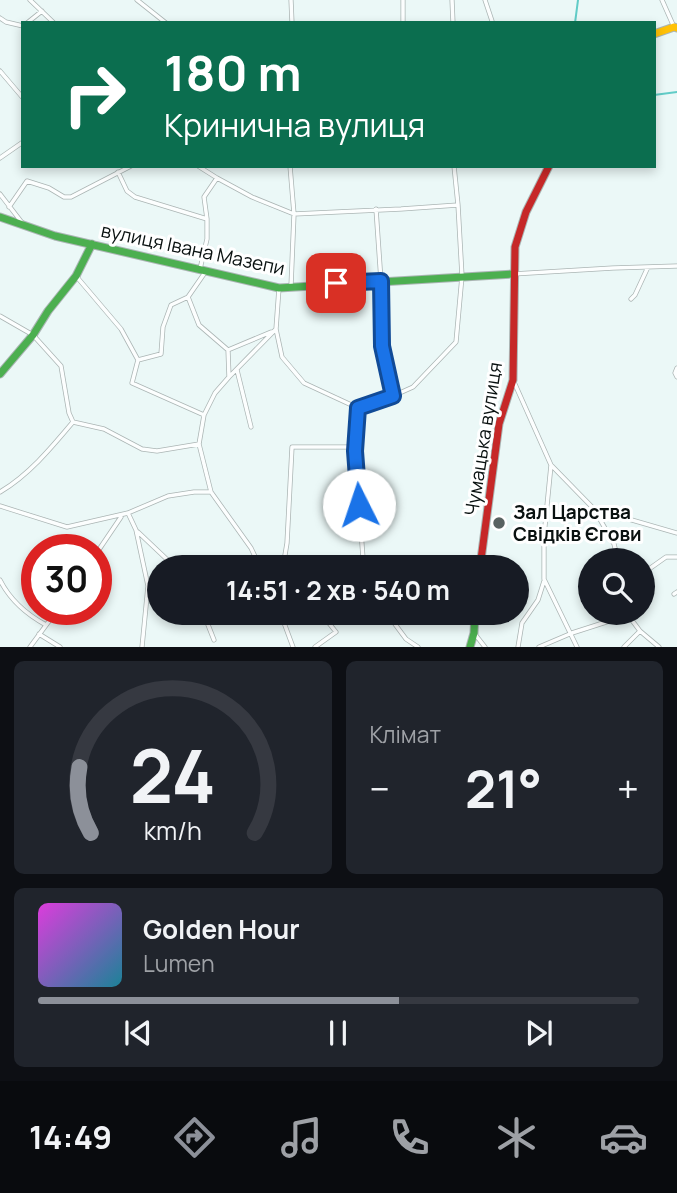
<!DOCTYPE html>
<html lang="uk">
<head>
<meta charset="utf-8">
<style>
  :root { --surface:#171b24; --page:#20242c; --text:#f1f3f6; --muted:#9ea1a6; --line:#363941; --accent:#8c9099 }
  body { margin:0; font-family:Manrope,sans-serif; background:var(--page); color:var(--text); height:100vh; display:flex; flex-direction:column; font-size:26px; white-space:nowrap }
  * { box-sizing:border-box; margin:0 }
  p { font-size:23px; color:var(--muted) }
  .icon { flex:none; width:38px; height:38px; fill:none; stroke:currentColor; stroke-width:2; stroke-linecap:round; stroke-linejoin:round }
  .map { position:relative; height:647px; overflow:hidden }
  .panel { display:flex; flex-direction:column; gap:14px; padding:14px; background:#0d0f14; flex:1 }
  .panel>* { flex:none }
  .top-card { position:absolute; left:21px; top:21px; width:635px; height:147px; border-radius:0px; box-shadow:0 4px 10px #0003; background:#0b6e4f; color:#fff; overflow:hidden }
  .tools { position:absolute; left:578px; top:548px; display:grid; gap:14px }
  .tools a { display:grid; place-items:center; width:77px; height:77px; border-radius:50%; background:var(--surface); box-shadow:0 4px 10px #0003; font-size:35px }
  .speed { position:absolute; left:21px; top:534px; display:flex; gap:14px; font-size:35px; font-weight:700; text-align:center }
  .speed>* { display:grid; place-content:center; width:91px; height:91px; border-radius:50%; background:var(--surface); box-shadow:0 4px 10px #0003; line-height:1 }
  .speed .limit { border:10px solid #d22; background:#fff; color:#111 }
  .pin { position:absolute; display:grid; place-items:center; width:60px; height:60px; color:#fff; margin:-30px; border-radius:14px; box-shadow:0 4px 10px #0006 }
  .me { position:absolute; width:77px; margin:-38px; rotate:356deg; stroke-linejoin:round; filter:drop-shadow(0 0 5px #0008) }
  .turn { display:flex; align-items:center; gap:24px; height:147px; padding:0 28px; font-size:32px }
  .turn .icon { width:91px; height:91px; stroke-width:2.5 }
  .turn b { display:block; font-size:49px; line-height:60px }
  .big { font-size:52px; font-weight:700; line-height:1.1 }
  .panel .tile { flex:1; display:flex; flex-direction:column; justify-content:center; gap:10px; min-width:0; padding:0 24px; border-radius:10px; background:var(--page) }
  .panel .dial { align-items:center; gap:0 }
  .dial svg { height:182px; overflow:visible; fill:none; stroke:var(--line); stroke-width:7; stroke-linecap:round; text-anchor:middle }
  .dial text { fill:var(--text); stroke:none }
  .song { display:flex; align-items:center; gap:21px }
  .cover { width:84px; height:84px; border-radius:10px; background:linear-gradient(135deg,hsl(300 70% 55%),hsl(190 70% 35%)) }
  .played { height:7px; border-radius:4px; background:linear-gradient(90deg,var(--accent) 60%,var(--line) 60%) }
  .keys { display:flex; justify-content:space-around; direction:ltr }
  .heat { display:flex; justify-content:space-between; align-items:center; font-size:38px; direction:ltr }
  .panel .tiles { flex:1; display:grid; gap:14px; grid-template-columns:1fr 1fr }
  .tile:last-child { grid-column:span 2 }
  .trip { position:absolute; left:147px; top:555px; width:382px; height:70px; border-radius:35px; background:var(--surface); box-shadow:0 4px 10px #0003; font-weight:700; line-height:70px; text-align:center }
  .dock { display:flex; height:112px; justify-content:space-around; align-items:center; background:#090b0e; color:var(--muted) }
  .dock .icon { width:49px; height:49px }
  .dock .active { color:var(--accent) }
  .dock b { font-size:32px; color:var(--text) }
  .map>svg:first-child { display:block }
  .lines { fill:none; stroke-linecap:round; stroke-linejoin:round }
  .stream { stroke:#61ccc7; stroke-width:2 }
  .street-casing { stroke:#abb5b4; stroke-width:5 }
  .fast-casing { stroke:#abb5b4; stroke-width:9 }
  .slow-casing { stroke:#abb5b4; stroke-width:9 }
  .jam-casing { stroke:#abb5b4; stroke-width:9 }
  .street { stroke:#fcfefe; stroke-width:3.5 }
  .fast { stroke:#4caf50; stroke-width:7 }
  .slow { stroke:#ffc107; stroke-width:7 }
  .jam { stroke:#c62828; stroke-width:7 }
  .route-casing { stroke:#114b97; stroke-width:18 }
  .route { stroke:#1a73e8; stroke-width:12 }
  .poi-dot { fill:#586261; stroke:#fff; stroke-width:2.5 }
  .labels { text-anchor:middle; stroke-width:6; stroke-linejoin:round; paint-order:stroke }
  .street-label { font-size:19px; fill:#091110; stroke:#fff }
  .poi-label { font-size:19px; font-weight:bold; fill:#091110; stroke:#fff; text-anchor:start }
</style>
</head>
<body>
<div class="map">
<svg width="677" height="647" viewBox="0 0 677 647">
  <rect width="100%" height="100%" fill="#ebf8f7"/>
  <g class="lines">
    <path class="stream" d="M575 23 578 0
      M654 95 677 92"/>
    <g class="street-casing">
      <path id="street" d="M30 0 54 23
        M137 0 166 23
        M291 0 292 23
        M403 0V23
        M452 0 453 23
        M485 0 492 21 491 23
        M662 0 674 27
        M0 18 6 22 23 26
        M27 23 42 11
        M0 71 23 98
        M0 158 23 142
        M198 166 217 178 252 197 294 214 401 209 458 205
        M290 166 294 214 291 286
        M118 172 127 191 135 197 207 219
        M0 194 23 224
        M9 207 27 181 49 188 64 197H71L131 166
        M376 209 381 281 382 346 393 396
        M200 269 207 239V219L204 197 217 178
        M206 271 188 297 199 325 228 350 229 377 215 393 204 415 199 444 211 492 251 548 260 567
        M513 274 613 268 677 266
        M76 276 121 329 138 360 132 383 204 415
        M279 288 276 329 282 357 304 383 358 408 393 396 413 387 456 342 462 276 458 205 454 166
        M631 299 635 295 648 267
        M0 316 33 335 61 366 69 413 73 422 104 429 142 449 157 451 199 444
        M228 350 271 332
        M138 360 161 354 163 327 171 305 188 297
        M677 368 675 373 677 377
        M237 370 251 427
        M229 377 276 329
        M514 382 551 465 594 509 677 533
        M358 409 355 451 363 558 367 567
        M551 465 544 536V579L577 647
        M0 492C29 475 52 447 73 422
        M0 506 67 527 128 513 168 496 194 492H210
        M594 509 614 544 618 560
        M128 513 136 530 148 586 142 647
        M138 532 175 567
        M96 554 121 517
        M283 567 287 543 292 447H356
        M642 574 666 557H677
        M0 580C10 600 26 614 46 625
        M674 594 677 592
        M203 612 214 640
        M280 612 293 647
        M386 612 406 639 418 647
        M628 615 640 631 659 647
        M474 633 485 647
        M39 634 60 647
        M30 647 58 609
        M315 647 336 632 320 612
        M518 647 522 623 538 600 544 581
        M539 647 572 633 628 615
        M624 647 640 631"/>
    </g>
    <g class="fast-casing">
      <path id="fast" d="M0 217 55 236 279 288 513 274
        M0 374 33 335 48 311 76 276 92 244
        M470 647 474 633 475 612"/>
    </g>
    <g class="slow-casing">
      <path id="slow" d="M654 34 674 27 677 28"/>
    </g>
    <g class="jam-casing">
      <path id="jam" d="M480 567 499 424 513 380 515 247 526 212 549 166"/>
    </g>
    <use href="#street" class="street"/>
    <use href="#fast" class="fast"/>
    <use href="#slow" class="slow"/>
    <use href="#jam" class="jam"/>
  </g>
  <g class="lines">
    <g class="route-casing">
      <path id="route" d="M336 283 381 281 382 346 393 396 358 408 355 451 359 505"/>
    </g>
    <use href="#route" class="route"/>
  </g>
  <circle class="poi-dot" cx="499" cy="523" r="7"/>
  <g class="labels">
    <g class="street-label">
      <text transform="translate(193 249) rotate(12)" y="7">вулиця Івана Мазепи</text>
      <text transform="translate(483 439) rotate(-81)" y="7">Чумацька вулиця</text>
    </g>
    <g class="poi-label">
      <text x="513" y="519">Зал Царства<tspan x="513" dy="22">Свідків Єгови</tspan></text>
    </g>
  </g>
</svg>
<div class="tools">
<a><svg class="icon" aria-label="search" viewBox="0 0 24 24"><circle cx="10" cy="10" r="6"/><path d="M15 15l6 6"/></svg></a>
</div>
<div class="speed"><div class="limit">30</div></div>
<div class="pin" style="left:336px;top:283px;background:#d93025"><svg class="icon" aria-label="arrive" viewBox="0 0 24 24"><path d="M6 21V4h12l-3 4 3 4H6"/></svg></div>
<svg class="me" style="left:359px;top:505px" viewBox="-20 -20 40 40"><circle r="19" fill="#fff"/><path d="M0-13L10 11 0 6-10 11z" fill="#1a73e8"/></svg>
<div class="trip">14:51 · 2 хв · 540 m</div>
<div class="top-card">
<div class="turn"><svg class="icon" aria-label="right" viewBox="0 0 24 24"><path d="M7 20v-9h11M14 6l5 5-5 5"/></svg><div><b>180 m</b>Кринична вулиця</div></div>
</div>
</div>
<section class="panel">
<div class="tiles">
<div class="tile dial"><svg viewBox="0 0 100 80">
<path d="M14 69A42 42 0 1 1 86 69"/>
<path d="M14 69A42 42 0 0 1 9 40" stroke="#8c9099"/>
<text x="50" y="56" font-size="32" font-weight="700">24</text>
<text x="50" y="72" font-size="11">km/h</text>
</svg></div>
<div class="tile"><p>Клімат</p>
<div class="heat"><a>−</a><b class="big">21°</b><a>+</a></div>
</div>
<div class="tile">
<div class="song"><i class="cover"></i><div><b>Golden Hour</b><p>Lumen</p></div></div>
<div class="played"></div>
<div class="keys"><svg class="icon" aria-label="previous" viewBox="0 0 24 24"><path d="M18 5L8 12l10 7zM5 5v14"/></svg><svg class="icon" aria-label="pause" viewBox="0 0 24 24"><path d="M8 5v14M16 5v14"/></svg><svg class="icon" aria-label="next" viewBox="0 0 24 24"><path d="M6 5l10 7-10 7zM19 5v14"/></svg></div>
</div>
</div>
</section>
<nav class="dock">
<b>14:49</b>
<svg class="icon active" aria-label="directions" viewBox="0 0 24 24"><path d="M12 3l9 9-9 9-9-9zM9 14v-3h6M13 9l2 2-2 2"/></svg>
<svg class="icon" aria-label="music" viewBox="0 0 24 24"><path d="M9 18V5l10-2v13"/><circle cx="6" cy="18" r="3"/><circle cx="16" cy="16" r="3"/></svg>
<svg class="icon" aria-label="phone" viewBox="0 0 24 24"><path d="M5 4h4l2 5-3 2q2 4 5 5l2-3 5 2v4C11 20 4 13 5 4z"/></svg>
<svg class="icon" aria-label="climate" viewBox="0 0 24 24"><path d="M12 3v18M4 7l16 10M4 17L20 7"/></svg>
<svg class="icon" aria-label="car" viewBox="0 0 24 24"><path d="M5 17H2v-5l4-1 3-4h7l3 4 3 1v5h-3M9 17h6M6 11h13"/><circle cx="7" cy="17" r="2"/><circle cx="17" cy="17" r="2"/></svg>
</nav>
</body>
</html>
